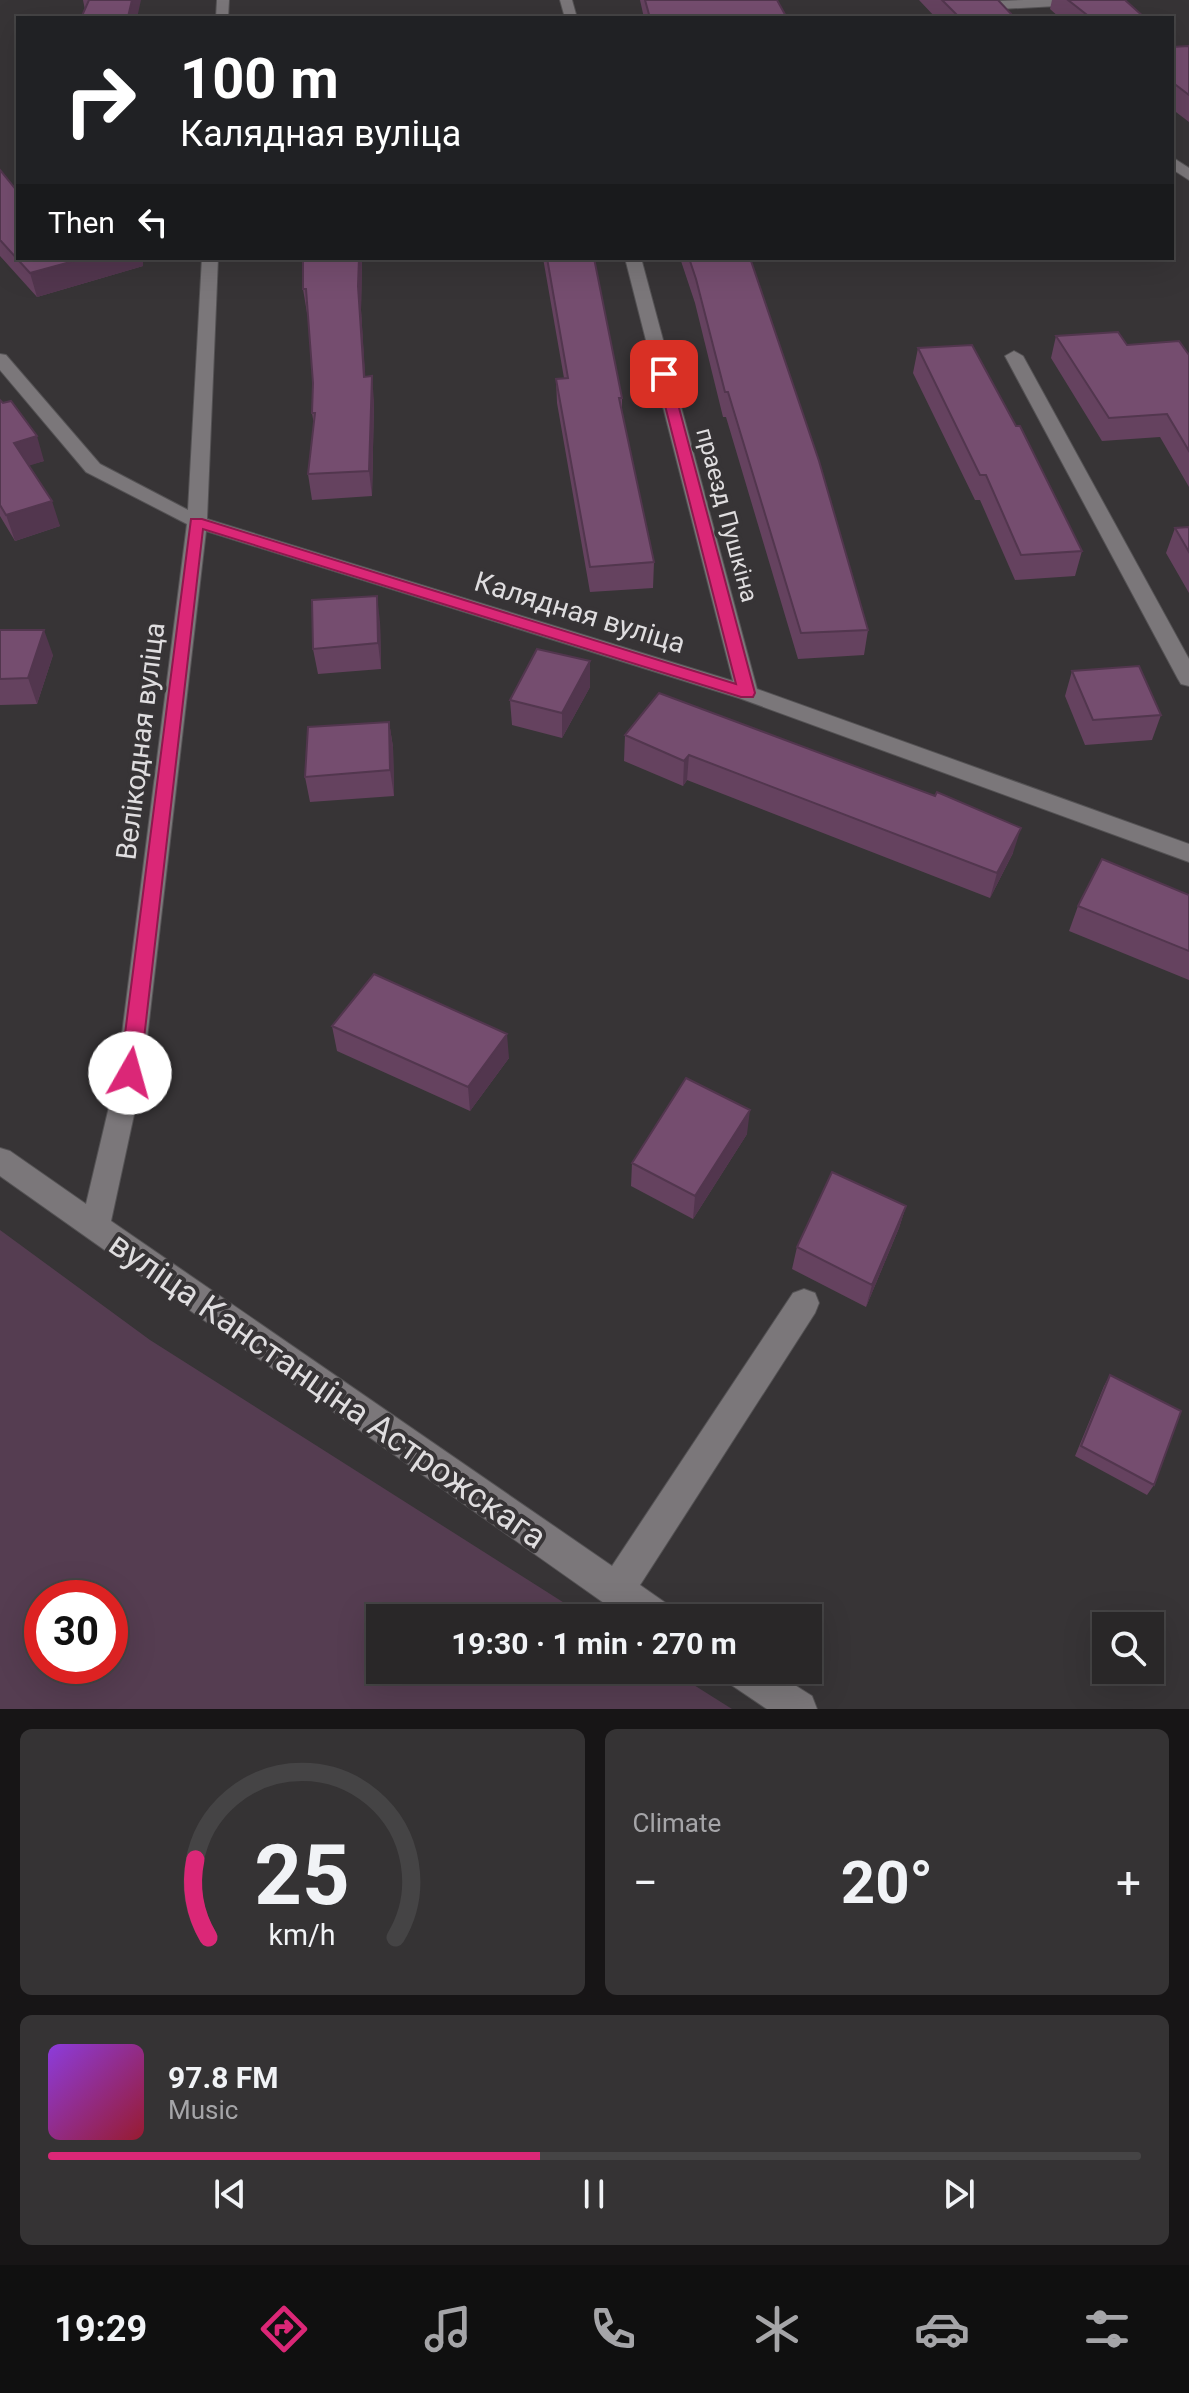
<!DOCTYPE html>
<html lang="en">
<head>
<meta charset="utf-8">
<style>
  :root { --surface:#292728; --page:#353334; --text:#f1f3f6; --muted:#a5a5a8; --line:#454445; --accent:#db2777 }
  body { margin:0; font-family:Roboto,sans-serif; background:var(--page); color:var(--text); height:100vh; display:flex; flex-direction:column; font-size:30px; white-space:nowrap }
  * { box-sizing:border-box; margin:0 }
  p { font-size:26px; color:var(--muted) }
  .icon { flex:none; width:44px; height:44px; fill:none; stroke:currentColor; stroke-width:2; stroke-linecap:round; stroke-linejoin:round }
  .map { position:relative; height:1709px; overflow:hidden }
  .panel { display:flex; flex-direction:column; gap:20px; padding:20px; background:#171516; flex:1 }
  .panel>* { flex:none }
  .top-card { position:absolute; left:16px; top:16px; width:1158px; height:244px; border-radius:0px; box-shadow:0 8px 32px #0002,0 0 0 2px var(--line); background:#202124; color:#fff; overflow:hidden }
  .fabs { position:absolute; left:1092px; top:1612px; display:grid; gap:16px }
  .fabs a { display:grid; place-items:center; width:72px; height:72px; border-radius:0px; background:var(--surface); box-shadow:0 8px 32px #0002,0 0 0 2px var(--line); font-size:40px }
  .speed { position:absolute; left:24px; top:1580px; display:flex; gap:16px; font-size:40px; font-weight:700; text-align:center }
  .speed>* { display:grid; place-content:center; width:104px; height:104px; border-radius:50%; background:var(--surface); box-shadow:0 8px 32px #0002,0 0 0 2px var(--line); line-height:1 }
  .speed .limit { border:12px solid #d22; background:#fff; color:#111 }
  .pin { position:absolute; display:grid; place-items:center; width:68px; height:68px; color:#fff; margin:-34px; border-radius:16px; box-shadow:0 4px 12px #0006 }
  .me { position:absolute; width:88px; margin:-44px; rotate:7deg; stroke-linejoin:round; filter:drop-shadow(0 0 6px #0008) }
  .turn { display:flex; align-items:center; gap:28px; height:168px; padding:0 32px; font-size:36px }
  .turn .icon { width:104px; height:104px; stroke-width:2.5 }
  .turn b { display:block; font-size:56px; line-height:68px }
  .then { display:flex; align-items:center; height:76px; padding:0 32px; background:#0003; gap:16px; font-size:30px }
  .big { font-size:60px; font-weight:700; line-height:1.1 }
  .panel .tile { flex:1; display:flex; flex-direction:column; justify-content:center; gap:12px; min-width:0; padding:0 28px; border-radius:12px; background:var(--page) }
  .panel .dial { align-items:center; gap:0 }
  .dial svg { height:208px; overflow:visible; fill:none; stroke:var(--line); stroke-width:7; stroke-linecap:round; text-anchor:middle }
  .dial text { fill:var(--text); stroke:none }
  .song { display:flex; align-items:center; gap:24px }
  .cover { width:96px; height:96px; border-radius:12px; background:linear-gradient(135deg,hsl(270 70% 55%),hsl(350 70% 35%)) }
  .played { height:8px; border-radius:4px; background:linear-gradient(90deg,var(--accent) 45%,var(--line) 45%) }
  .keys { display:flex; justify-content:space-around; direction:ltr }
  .heat { display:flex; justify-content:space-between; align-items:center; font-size:44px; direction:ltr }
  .panel .tiles { flex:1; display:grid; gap:20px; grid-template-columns:1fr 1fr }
  .tile:last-child { grid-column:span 2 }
  .trip { position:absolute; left:366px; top:1604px; width:456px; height:80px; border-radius:0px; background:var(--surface); box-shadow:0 8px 32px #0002,0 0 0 2px var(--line); font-weight:700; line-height:80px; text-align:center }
  .tabs { display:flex; height:128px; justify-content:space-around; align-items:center; background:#101010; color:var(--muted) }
  .tabs .icon { width:56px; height:56px }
  .tabs .active { color:var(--accent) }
  .tabs b { font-size:36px; color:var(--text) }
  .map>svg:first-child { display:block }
  .green { fill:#553d51; fill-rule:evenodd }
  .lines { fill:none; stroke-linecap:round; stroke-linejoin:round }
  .minor-casing { stroke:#545254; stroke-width:2 }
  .minor { fill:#7b777a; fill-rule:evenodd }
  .wall { fill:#65425f }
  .shaded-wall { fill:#52364e }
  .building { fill:#754d6f; stroke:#52364e; stroke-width:2 }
  .route { fill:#db2777; stroke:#8e194d; stroke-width:2 }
  .labels { text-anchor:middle; stroke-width:8; stroke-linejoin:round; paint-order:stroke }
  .far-street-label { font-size:24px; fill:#dfdddf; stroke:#373436 }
  .street-label { font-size:28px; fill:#dfdddf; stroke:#373436 }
  .near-street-label { font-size:34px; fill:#dfdddf; stroke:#373436 }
</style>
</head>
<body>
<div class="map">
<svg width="1189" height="1709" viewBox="0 0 1189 1709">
  <rect width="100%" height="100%" fill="#373436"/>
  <path class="green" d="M0 1230 150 1340 588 1618H380V1670H670L732 1709H0ZM42 1598H110V1666H42Z"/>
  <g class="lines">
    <g class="minor-casing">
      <path id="minor" d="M217 0H229L228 18H216Z
        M560 0H572L577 18H565Z
        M1024 0H1100L1094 4 1000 9 994 5 1000 1Z
        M1172 157 1189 168V180L1172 169Z
        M202 258H218L207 519 733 681 625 258H641L757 689 1189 844V862L739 698 206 531 143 1073 111 1221 612 1566 793 1293 804 1289 815 1293 819 1303 815 1313 640 1585 670 1606 675 1618H629L604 1603 0 1176V1148L10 1151 86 1204 117 1073 187 524 86 472 0 370V354L6 355 100 464 188 510Z
        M1014 351 1023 356 1189 659V686L1181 684 1178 679 1005 356Z
        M721 1670H771L812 1696 817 1709H767L727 1682Z"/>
    </g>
    <use href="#minor" class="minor"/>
  </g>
  <path class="wall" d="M83 0H141L85 10Z
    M640 0H777L787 18H644Z
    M919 0H998L1015 18H936Z
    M1052 0H1125L1145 18H1060L1050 9Z
    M1189 46V122L1172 109V47Z
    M0 170 18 258 143 266 37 297 0 256Z
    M303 258H362L361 310 365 377 374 401 372 496 312 500 308 474 314 425 312 413 313 383 308 313H307L303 289Z
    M543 258H594L622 398V412L654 562 653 588 590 592 557 403 556 379 564 378Z
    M680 258H750L868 630 864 655 798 659 726 417H723L695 303Z
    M1056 336 1127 345 1189 355V487L1160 437 1102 441 1051 358Z
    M918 348 1082 551 1075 576 1015 580 980 500H975L913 373Z
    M0 400 44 461 29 465 60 526 15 541 0 516Z
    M1189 527V593L1166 553 1175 528Z
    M380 622 381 669 318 674 313 649Z
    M0 630 53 655 37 704 0 705Z
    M1072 671 1161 715 1152 740 1085 745 1065 696Z
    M590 687 562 738 512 725 510 700Z
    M389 722 393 747 394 796 310 802 305 777Z
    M625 735 1013 853 990 898 687 780 683 786 624 761Z
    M1189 895V980L1069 931 1078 906Z
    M332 1026 509 1058 470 1111 337 1051Z
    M747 1134 693 1219 631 1186 632 1163Z
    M906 1206 899 1228 866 1307 792 1269 797 1247Z
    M1110 1375 1154 1485 1147 1495 1075 1456 1104 1386Z"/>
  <path class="shaded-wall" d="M132 0H141L137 18H128Z
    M85 258H143V266L37 297 30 273Z
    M359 258H362L361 310 367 402 364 377 358 286Z
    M372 376 374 401 372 496 369 471Z
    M37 436 44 461 22 468 14 443Z
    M52 501 60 526 15 541 6 515Z
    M377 596 380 622 381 669 378 643Z
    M44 630 53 655 37 704 28 678Z
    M590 661V687L562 738V713Z
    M389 722 393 747 394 796 390 770Z
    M689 755 687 780 683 786 684 761Z
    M1021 828 1013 853 990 898 997 873Z
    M507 1034 509 1058 470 1111 468 1087Z
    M750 1110 747 1134 693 1219 695 1196Z
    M906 1206 899 1228 866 1307 872 1285Z"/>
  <path class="building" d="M89 0H132L128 17H131V18H81Z
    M645 0H777L787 18H650Z
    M942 0H998L1015 18H960Z
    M1068 0H1125L1145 18H1091Z
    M1189 46V95L1172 82V47Z
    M0 170 18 192V258H85L30 273 0 240Z
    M303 258H359L358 286 364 377 372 376 369 471 308 474 315 413H312L313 383 306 289H303Z
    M547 258H594L622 398H619L654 562 590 567 556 379 568 378Z
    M689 258H750L819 461 868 630 801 633 728 392H725L696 279Z
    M1118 332 1127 345 1179 341 1189 355V451L1167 414 1109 418 1056 336Z
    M972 345 1016 426H1020L1082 551 1021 555 986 475H980L918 348Z
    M0 400 3 403 11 401 37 436 14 443 52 501 6 515 0 505Z
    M1189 527V552L1175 528Z
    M377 596 378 643 313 649 312 600Z
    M0 630H44L28 678 0 679Z
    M537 649 590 661 562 713 510 700Z
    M1139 666 1161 715 1093 720 1072 671Z
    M659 693 935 796 937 792 1021 828 997 873 689 755 684 761 625 735Z
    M389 722 390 770 305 777 308 727Z
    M1102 859 1189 895V951L1078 906Z
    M374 974 507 1034 468 1087 332 1026Z
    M686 1078 750 1110 695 1196 632 1163Z
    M832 1172 906 1206 872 1285 797 1247Z
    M1110 1375 1181 1411 1154 1485 1081 1446Z"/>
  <path class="route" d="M664 370 670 374 755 693 753 697H741L203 529 140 1073 137 1079 130 1081 123 1079 120 1073 191 519H202L736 684 657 374Z"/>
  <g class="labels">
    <g class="far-street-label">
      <text transform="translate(727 515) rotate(75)" y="8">праезд Пушкіна</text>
    </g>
    <g class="street-label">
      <text transform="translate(580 612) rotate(17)" y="10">Калядная вуліца</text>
      <text transform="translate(140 741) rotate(-83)" y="10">Велікодная вуліца</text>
    </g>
    <g class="near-street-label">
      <text transform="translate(328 1390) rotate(35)" y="12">вуліца Канстанціна Астрожскага</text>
    </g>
  </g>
</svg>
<div class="fabs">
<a><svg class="icon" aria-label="search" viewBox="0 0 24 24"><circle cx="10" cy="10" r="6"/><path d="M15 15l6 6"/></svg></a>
</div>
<div class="speed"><div class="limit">30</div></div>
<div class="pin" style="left:664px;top:374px;background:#d93025"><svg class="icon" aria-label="arrive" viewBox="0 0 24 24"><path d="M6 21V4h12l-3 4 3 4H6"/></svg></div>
<svg class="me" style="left:130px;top:1073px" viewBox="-20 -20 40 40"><circle r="19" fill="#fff"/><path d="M0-13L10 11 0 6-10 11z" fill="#db2777"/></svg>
<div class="trip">19:30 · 1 min · 270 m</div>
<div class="top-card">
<div class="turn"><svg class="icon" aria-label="right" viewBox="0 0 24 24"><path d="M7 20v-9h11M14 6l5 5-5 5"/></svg><div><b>100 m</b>Калядная вуліца</div></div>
<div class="then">Then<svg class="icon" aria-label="left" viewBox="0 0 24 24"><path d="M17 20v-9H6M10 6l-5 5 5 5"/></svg></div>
</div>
</div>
<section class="panel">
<div class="tiles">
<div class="tile dial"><svg viewBox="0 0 100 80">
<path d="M14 69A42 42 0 1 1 86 69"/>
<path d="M14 69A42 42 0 0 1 9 39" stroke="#db2777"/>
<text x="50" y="56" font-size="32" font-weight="700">25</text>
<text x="50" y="72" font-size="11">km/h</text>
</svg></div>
<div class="tile"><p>Climate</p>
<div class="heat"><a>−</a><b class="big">20°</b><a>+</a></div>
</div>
<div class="tile">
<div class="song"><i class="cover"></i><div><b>97.8 FM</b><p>Music</p></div></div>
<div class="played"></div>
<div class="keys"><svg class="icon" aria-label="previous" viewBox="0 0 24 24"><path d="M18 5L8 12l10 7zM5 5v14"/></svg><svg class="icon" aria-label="pause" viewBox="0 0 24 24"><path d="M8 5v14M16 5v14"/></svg><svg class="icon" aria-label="next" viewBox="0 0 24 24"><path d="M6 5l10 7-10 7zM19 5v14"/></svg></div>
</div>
</div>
</section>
<nav class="tabs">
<b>19:29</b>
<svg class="icon active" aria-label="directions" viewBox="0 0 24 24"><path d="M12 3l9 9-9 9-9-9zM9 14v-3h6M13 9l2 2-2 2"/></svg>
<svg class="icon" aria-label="music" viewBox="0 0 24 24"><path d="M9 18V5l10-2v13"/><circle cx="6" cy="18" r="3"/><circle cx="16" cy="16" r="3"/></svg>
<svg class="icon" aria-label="phone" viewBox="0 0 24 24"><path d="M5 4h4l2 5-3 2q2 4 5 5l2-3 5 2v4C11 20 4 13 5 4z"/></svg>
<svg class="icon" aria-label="climate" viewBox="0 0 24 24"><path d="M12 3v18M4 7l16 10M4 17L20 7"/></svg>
<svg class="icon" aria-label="car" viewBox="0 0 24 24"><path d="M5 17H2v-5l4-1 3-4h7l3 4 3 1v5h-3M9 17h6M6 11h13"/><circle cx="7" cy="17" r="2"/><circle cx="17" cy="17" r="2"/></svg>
<svg class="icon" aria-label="filters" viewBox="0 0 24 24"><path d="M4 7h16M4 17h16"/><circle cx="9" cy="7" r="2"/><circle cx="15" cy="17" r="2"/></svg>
</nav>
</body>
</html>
